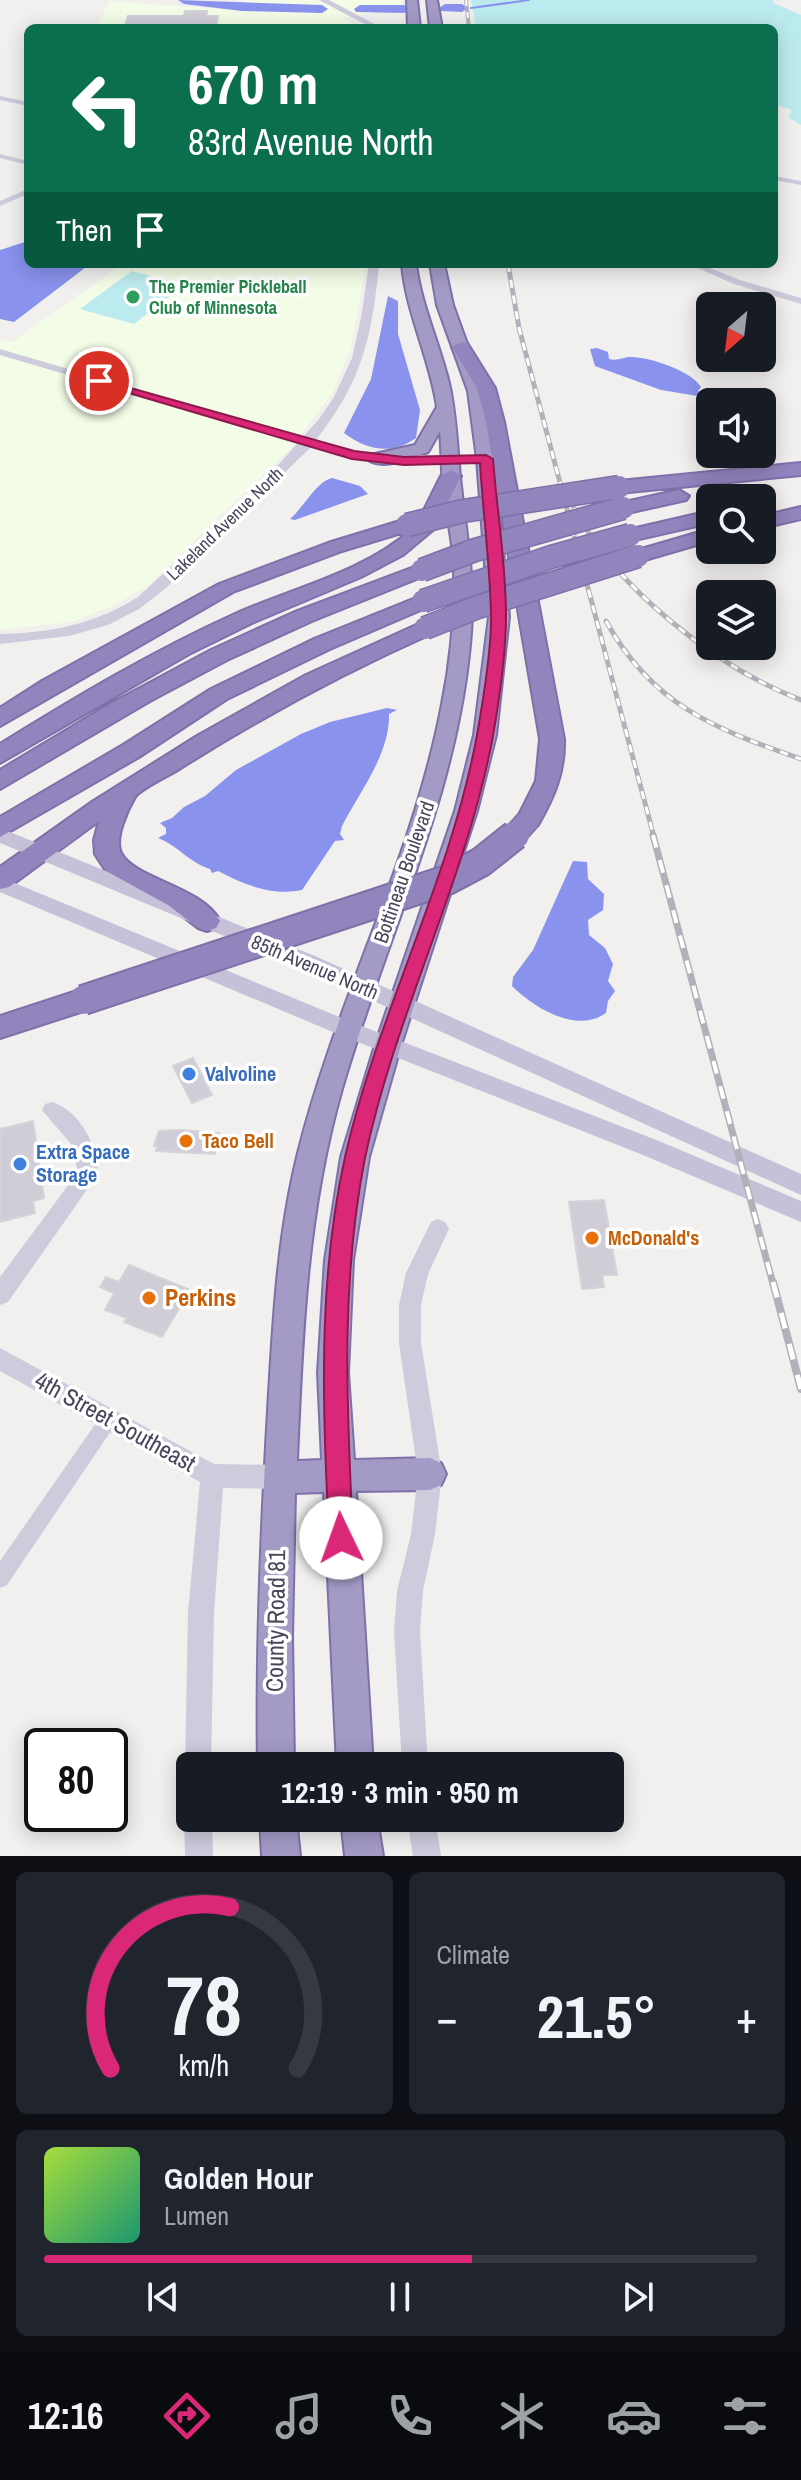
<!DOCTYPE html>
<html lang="en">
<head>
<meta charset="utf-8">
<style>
  :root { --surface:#171b24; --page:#20242c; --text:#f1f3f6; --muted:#9ea1a6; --line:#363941; --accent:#db2777 }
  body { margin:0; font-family:"Archivo Narrow",sans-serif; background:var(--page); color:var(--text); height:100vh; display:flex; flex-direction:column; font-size:30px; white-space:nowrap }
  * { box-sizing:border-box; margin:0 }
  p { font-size:26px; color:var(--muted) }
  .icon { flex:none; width:44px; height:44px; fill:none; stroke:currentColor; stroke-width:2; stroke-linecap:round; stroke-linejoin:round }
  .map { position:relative; height:1856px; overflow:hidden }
  .drawer { display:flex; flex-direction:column; gap:16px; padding:16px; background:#0d0f14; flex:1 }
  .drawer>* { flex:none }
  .hud { position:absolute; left:24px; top:24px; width:754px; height:244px; border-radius:12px; box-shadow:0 4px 20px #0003; background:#0b6e4f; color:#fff; overflow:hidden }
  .needle { width:52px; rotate:208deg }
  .tools { position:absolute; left:696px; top:292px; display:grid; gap:16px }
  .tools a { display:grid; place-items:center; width:80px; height:80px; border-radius:12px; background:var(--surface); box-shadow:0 4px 20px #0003; font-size:40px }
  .speed { position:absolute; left:24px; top:1728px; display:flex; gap:16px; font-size:40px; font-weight:700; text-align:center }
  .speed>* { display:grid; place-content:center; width:104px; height:104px; border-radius:50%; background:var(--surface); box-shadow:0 4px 20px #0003; line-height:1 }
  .speed .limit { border:4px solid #111; border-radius:12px; background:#fff; color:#111 }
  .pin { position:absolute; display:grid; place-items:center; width:68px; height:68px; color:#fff; margin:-34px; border:4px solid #fff; border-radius:50%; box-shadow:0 2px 8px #0007 }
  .me { position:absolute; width:88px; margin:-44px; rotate:357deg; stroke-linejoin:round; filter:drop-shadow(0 0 6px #0008) }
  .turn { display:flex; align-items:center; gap:28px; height:168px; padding:0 32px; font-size:36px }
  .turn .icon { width:104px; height:104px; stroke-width:2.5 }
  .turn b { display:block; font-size:56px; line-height:68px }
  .then { display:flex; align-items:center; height:76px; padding:0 32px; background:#0003; gap:16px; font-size:30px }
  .big { font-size:60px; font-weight:700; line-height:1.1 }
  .drawer .widget { flex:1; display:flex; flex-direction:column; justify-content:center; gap:12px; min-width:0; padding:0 28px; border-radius:12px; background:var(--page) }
  .drawer .dial { align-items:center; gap:0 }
  .dial svg { height:208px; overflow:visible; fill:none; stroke:var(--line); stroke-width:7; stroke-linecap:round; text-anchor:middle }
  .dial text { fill:var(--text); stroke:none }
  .song { display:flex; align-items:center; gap:24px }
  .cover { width:96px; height:96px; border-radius:12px; background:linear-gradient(135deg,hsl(80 70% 55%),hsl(160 70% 35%)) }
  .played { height:8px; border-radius:4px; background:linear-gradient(90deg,var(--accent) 60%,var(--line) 60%) }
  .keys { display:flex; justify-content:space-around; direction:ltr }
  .heat { display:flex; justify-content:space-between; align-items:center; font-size:44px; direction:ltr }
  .drawer .tiles { flex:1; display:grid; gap:16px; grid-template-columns:1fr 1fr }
  .widget:last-child { grid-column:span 2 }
  .trip { position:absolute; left:176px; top:1752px; width:448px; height:80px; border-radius:12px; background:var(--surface); box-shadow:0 4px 20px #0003; font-weight:700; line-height:80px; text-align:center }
  .menu { display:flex; height:128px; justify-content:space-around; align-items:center; background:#090b0e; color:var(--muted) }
  .menu .icon { width:56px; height:56px }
  .menu .active { color:var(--accent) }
  .menu b { font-size:36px; color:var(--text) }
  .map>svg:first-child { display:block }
  .commercial { fill:#f3fce7 }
  .green { fill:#bcebef }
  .water { fill:#8992ed }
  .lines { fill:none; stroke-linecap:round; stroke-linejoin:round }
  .stream { stroke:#8992ed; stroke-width:2 }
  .river { fill:#8992ed; fill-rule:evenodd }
  .building { fill:#d1cdd6; stroke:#d5d2da; stroke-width:2 }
  .trunk-casing { stroke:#7e71aa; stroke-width:4 }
  .motorway-casing { stroke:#7e71aa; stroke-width:4 }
  .minor { fill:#cdcbdc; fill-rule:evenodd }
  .tertiary { fill:#cdcbdc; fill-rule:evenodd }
  .secondary { fill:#c6c1d8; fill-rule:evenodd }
  .trunk { fill:#a39ac6; fill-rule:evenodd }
  .motorway { fill:#9285be; fill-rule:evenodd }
  .rail-far3-casing { stroke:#b3b0b9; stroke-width:4 }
  .rail-far2-casing { stroke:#b3b0b9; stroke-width:5 }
  .rail-far1-casing { stroke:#b3b0b9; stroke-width:7 }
  .rail-casing { stroke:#b3b0b9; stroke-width:8 }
  .rail-far3 { stroke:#fff; stroke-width:2; stroke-dasharray:6; stroke-linecap:butt }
  .rail-far2 { stroke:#fff; stroke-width:3; stroke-dasharray:8; stroke-linecap:butt }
  .rail-far1 { stroke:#fff; stroke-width:4; stroke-dasharray:13; stroke-linecap:butt }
  .rail { stroke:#fff; stroke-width:5; stroke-dasharray:16; stroke-linecap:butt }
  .motorway-bridge-far2-casing { stroke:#7e71aa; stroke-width:20; stroke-linecap:butt }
  .motorway-bridge-far1-casing { stroke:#7e71aa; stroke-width:25; stroke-linecap:butt }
  .motorway-bridge-casing { stroke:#7e71aa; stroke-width:32; stroke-linecap:butt }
  .motorway-bridge-far2 { stroke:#9285be; stroke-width:17 }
  .motorway-bridge-far1 { stroke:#9285be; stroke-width:22 }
  .motorway-bridge { stroke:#9285be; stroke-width:28 }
  .route { fill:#db2777; stroke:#8e194d; stroke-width:2 }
  .leisure-dot { fill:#2e9e5b; stroke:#fff; stroke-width:3 }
  .shop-dot { fill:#3f7fe0; stroke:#fff; stroke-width:3 }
  .food-dot { fill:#e8710a; stroke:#fff; stroke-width:3 }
  .labels { text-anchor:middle; stroke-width:7; stroke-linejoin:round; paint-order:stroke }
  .far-leisure-label { font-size:18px; font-weight:bold; fill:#27864d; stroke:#fff; text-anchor:start }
  .far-street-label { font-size:18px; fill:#4a465c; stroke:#fff }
  .street-label { font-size:20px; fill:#4a465c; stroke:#fff }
  .shop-label { font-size:20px; font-weight:bold; fill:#366cbe; stroke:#fff; text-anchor:start }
  .food-label { font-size:20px; font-weight:bold; fill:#c56008; stroke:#fff; text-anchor:start }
  .near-food-label { font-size:24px; font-weight:bold; fill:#c56008; stroke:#fff; text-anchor:start }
  .near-street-label { font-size:24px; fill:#4a465c; stroke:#fff }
</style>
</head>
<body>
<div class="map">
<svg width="801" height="1856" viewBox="0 0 801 1856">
  <rect width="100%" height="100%" fill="#f1f0ee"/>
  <path class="commercial" d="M238 0H402V7L344 18 361 28H97L109 1 259 12 267 7Z
    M123 264H366L351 348 333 392 291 448 147 586 115 605 71 622 0 630V339L12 342Z"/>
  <path class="green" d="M471 0H773V3L801 15V125L788 117 792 110 774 104V28H476Z
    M132 271 184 285 134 324 80 309Z"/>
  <path class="water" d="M28 241V264H90L14 322 0 319V250Z
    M388 296 398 301V334L420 410 416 438C392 455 368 451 344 433L371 379Z
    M597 348 608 352 609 359C618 361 621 358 629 357 648 356 692 371 701 387L698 391 716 399 661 390 595 366 590 349Z
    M332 478 360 486 368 494 295 520 290 519C304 507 316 482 332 478Z
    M387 708 397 710 389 714C390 754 360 791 342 826L340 834 344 840 335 841 302 890C271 896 245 885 218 871L212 873 210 869C190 863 177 845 158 838L166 834V828L160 823 172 818 184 807 205 796 236 770 301 734 330 722Z
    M573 861 587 862 588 879 604 894 603 910 588 920 589 935 605 948 613 964 608 981 615 991 608 1001 606 1013C577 1034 534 1008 512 986L513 977 533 950Z"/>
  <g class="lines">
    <path class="stream" d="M471 8 529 0"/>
    <path class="river" d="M178 0 322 5 328 9 322 13 242 11 184 4Z
      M445 4H462L468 8 462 12 441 11 439 8Z
      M360 5H404L410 9 404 13 356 12 354 9Z"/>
  </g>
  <path class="building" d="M185 11H207L206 16H218L216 28H124L128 16H184Z
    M193 1058 212 1095 192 1103 173 1066Z
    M33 1121 44 1198 33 1201 35 1213 0 1222V1129Z
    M180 1130 219 1133 215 1154 156 1151 157 1146H154L159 1131Z
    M604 1200 617 1275H602L604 1287 582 1289 569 1202Z
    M129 1265 190 1290 162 1337 124 1322 127 1318 105 1310 114 1293 100 1287 106 1277 119 1282Z"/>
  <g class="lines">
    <g class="trunk-casing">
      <path id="trunk" d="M407 0H417L420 28H408Z
        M427 0H437L442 28H430Z
        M402 264H416C421 305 439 342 449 383 457 417 457 452 461 486 467 539 475 579 471 633 459 794 386 936 342 1089 307 1211 302 1335 297 1461L322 1460 318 1373 325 1260 341 1157 375 1045 455 811 474 735 489 617 477 459 468 391 437 305 430 264H444L453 305 484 391 495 459 509 617 496 735 477 811 401 1045 369 1157 353 1260 348 1373 354 1460 430 1458 441 1463 446 1474 441 1485 430 1490 356 1491 373 1766H337L324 1492 295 1493 292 1636 294 1766H258C256 1647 261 1529 268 1411 273 1324 277 1237 298 1153 336 1000 413 859 442 704 451 660 455 612 454 567 453 542 447 518 444 493 441 472 442 452 440 431L428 452C411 458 382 471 367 459L370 455 415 445 437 407C430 358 406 313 402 264Z
        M260 1818H296L300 1856H262Z
        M341 1818H377L383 1856H345Z"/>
    </g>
    <g class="motorway-casing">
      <path id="motorway" d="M461 342 467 343 495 388 504 422 564 739C565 772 554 797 538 825L529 828 520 825 517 819 536 781 540 739 486 422 477 388 452 347Z
        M801 463V475L619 493 609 487 619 481Z
        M451 470 461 476 434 529 403 555 361 577 252 623 189 654 0 763V744C76 697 153 651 235 614 293 588 362 573 411 530L342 551 233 592 0 726V708L42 681 219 584 328 543 400 521 407 519 417 524 441 476Z
        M679 490 689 496 686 500 623 514 613 508 616 504Z
        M801 507V519L762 528V516Z
        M710 511V523L630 541 620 535 623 531Z
        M710 529V541L638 562 628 556 631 552Z
        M422 564 432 570 429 574 312 621 227 660 150 701 0 789V770L110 704 211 650 297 611Z
        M423 595 433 601 430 606 330 649 227 699 139 757 0 837V817L123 745 211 689 314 639Z
        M425 621 436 628 433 633C343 673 258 719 176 771 167 776 139 790 135 797 128 809 114 838 121 853 134 879 201 886 220 921L216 928 207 931 198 928 168 905 106 871 95 854 94 840 99 821 9 887 0 889V867L92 802 197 736 306 675Z
        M83 989 93 992 97 1000 93 1008 0 1038V1016Z"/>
    </g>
    <path class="minor" d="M0 96 28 102V106L0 100Z
      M0 154 28 161V165L0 158Z
      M774 176 801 181V185L774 180Z
      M28 189V194L0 206V201Z
      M688 264H700L740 280 801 298V304L734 284Z
      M0 349 311 440 312 442 303 444 0 355Z
      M109 1410 115 1413 118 1419 115 1425 7 1585 0 1588V1561L103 1413Z"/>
    <path class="tertiary" d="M319 0H329L382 28H372Z
      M369 264H379C372 338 362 381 316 440L376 455H486L491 456V462L376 463 311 447 166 588 139 609 108 625 69 636 0 644V634C50 633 96 624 138 597L262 483 319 419 334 397 352 358 361 318Z
      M52 1102C80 1111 98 1146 98 1174L8 1302 0 1305V1277L78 1172 71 1144 42 1110 45 1104Z
      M438 1219 445 1222 449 1229 428 1274 421 1305V1343L442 1474 435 1534 423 1591 420 1631 428 1766H402L394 1631 397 1591 411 1534 418 1474 399 1343V1305L406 1273 431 1222Z
      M0 1348 214 1464 280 1465 288 1469 292 1477 288 1485 280 1489 223 1488 214 1613 211 1766H190V1776L185 1766 188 1613 200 1482 0 1371Z
      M188 1808 190 1818H212L213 1856H185L184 1818Z
      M407 1818H435L441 1856H413Z"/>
    <path class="secondary" d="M0 828 315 956 801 1174V1195L301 968 0 843Z
      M0 877 354 1023 659 1141 801 1201V1222L643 1155 340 1035 0 892Z"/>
    <use href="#trunk" class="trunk"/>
    <use href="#motorway" class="motorway"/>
    <g class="rail-far3-casing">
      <path id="rail-far3" d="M466 0 469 28"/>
    </g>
    <g class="rail-far2-casing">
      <path id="rail-far2" d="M508 264 519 328 654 837
        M574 508C616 588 717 668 801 700
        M606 621C652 705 715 729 801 759"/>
    </g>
    <g class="rail-far1-casing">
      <path id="rail-far1" d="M653 835 773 1284"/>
    </g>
    <g class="rail-casing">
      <path id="rail" d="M773 1282 801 1389"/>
    </g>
    <use href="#rail-far3" class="rail-far3"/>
    <use href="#rail-far2" class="rail-far2"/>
    <use href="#rail-far1" class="rail-far1"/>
    <use href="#rail" class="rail"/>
    <g class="motorway-bridge-far2-casing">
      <path id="motorway-bridge-far2" d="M615 488 619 487"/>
    </g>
    <g class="motorway-bridge-far1-casing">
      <path id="motorway-bridge-far1" d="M407 525 463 511 619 487
        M422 570 475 550 623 508
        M423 601 551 557 630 535
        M425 628 478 607 638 556
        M513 837 529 819"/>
    </g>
    <g class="motorway-bridge-casing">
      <path id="motorway-bridge" d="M83 1000 447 880 481 862 515 835"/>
    </g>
    <use href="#motorway-bridge-far2" class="motorway-bridge-far2"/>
    <use href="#motorway-bridge-far1" class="motorway-bridge-far1"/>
    <use href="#motorway-bridge" class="motorway-bridge"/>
  </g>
  <path class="route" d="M95 378 354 451 404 457 486 455 493 459C497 511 506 564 506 616 506 650 499 701 493 736 466 881 395 1014 365 1158 340 1284 347 1410 353 1538L350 1546 341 1550 332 1546 329 1538C323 1410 317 1283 345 1157 377 1015 451 878 477 735 483 701 492 648 491 614 490 564 483 513 480 463L404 465 352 459 95 383Z"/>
  <circle class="leisure-dot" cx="133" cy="297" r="8"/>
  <g class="shop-dot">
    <circle cx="189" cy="1074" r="8"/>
    <circle cx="20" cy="1164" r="8"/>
  </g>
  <g class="food-dot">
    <circle cx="186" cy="1141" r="8"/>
    <circle cx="592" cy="1238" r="8"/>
    <circle cx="149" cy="1298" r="8"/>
  </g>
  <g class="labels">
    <g class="far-leisure-label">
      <text x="149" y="293">The Premier Pickleball<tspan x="149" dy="21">Club of Minnesota</tspan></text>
    </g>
    <g class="far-street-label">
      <text transform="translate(225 524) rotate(-44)" y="6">Lakeland Avenue North</text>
    </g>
    <g class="street-label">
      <text transform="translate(404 872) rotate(-71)" y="7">Bottineau Boulevard</text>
      <text transform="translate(315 967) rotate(23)" y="7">85th Avenue North</text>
    </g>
    <g class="shop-label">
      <text x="205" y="1081">Valvoline</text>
      <text x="36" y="1159">Extra Space<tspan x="36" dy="23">Storage</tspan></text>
    </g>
    <g class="food-label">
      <text x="202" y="1148">Taco Bell</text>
      <text x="608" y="1245">McDonald's</text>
    </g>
    <g class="near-food-label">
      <text x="165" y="1306">Perkins</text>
    </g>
    <g class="near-street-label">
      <text transform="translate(115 1422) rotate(29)" y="8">4th Street Southeast</text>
      <text transform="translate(276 1621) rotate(-89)" y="8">County Road 81</text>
    </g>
  </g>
</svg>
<div class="tools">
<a><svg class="needle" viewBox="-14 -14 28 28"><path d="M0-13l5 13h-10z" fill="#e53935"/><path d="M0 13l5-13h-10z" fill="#9ea1a6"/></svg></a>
<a><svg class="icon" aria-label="sound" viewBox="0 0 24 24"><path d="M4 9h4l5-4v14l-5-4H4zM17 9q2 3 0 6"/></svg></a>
<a><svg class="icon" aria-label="search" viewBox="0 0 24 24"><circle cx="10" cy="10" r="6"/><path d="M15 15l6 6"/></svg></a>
<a><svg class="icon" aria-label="layers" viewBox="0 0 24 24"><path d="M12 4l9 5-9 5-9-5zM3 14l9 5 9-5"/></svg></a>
</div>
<div class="speed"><div class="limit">80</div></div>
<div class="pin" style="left:99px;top:381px;background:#d93025"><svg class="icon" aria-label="arrive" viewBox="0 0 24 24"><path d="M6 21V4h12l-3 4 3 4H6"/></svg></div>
<svg class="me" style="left:341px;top:1538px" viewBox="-20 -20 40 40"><circle r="19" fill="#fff"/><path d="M0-13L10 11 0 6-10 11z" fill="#db2777"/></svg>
<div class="trip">12:19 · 3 min · 950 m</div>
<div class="hud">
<div class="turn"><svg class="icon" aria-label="left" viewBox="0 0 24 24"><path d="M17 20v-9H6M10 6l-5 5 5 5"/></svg><div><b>670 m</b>83rd Avenue North</div></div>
<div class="then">Then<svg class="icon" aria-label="arrive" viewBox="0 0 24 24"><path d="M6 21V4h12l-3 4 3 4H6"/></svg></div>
</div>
</div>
<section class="drawer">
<div class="tiles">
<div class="widget dial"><svg viewBox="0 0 100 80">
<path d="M14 69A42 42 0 1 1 86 69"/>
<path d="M14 69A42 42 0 0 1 60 7" stroke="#db2777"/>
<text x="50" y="56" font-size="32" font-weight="700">78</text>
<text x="50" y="72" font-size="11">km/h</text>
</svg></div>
<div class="widget"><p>Climate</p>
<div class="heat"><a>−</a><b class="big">21.5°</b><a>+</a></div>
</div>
<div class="widget">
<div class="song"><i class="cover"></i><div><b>Golden Hour</b><p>Lumen</p></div></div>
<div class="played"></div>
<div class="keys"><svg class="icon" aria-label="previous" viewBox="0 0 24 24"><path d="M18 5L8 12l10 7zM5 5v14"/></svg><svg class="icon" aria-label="pause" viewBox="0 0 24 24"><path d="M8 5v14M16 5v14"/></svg><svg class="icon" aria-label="next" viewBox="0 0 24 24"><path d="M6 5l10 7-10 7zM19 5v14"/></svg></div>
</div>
</div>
</section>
<nav class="menu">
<b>12:16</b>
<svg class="icon active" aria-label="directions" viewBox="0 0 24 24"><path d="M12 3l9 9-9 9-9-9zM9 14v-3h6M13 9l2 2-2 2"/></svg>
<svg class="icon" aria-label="music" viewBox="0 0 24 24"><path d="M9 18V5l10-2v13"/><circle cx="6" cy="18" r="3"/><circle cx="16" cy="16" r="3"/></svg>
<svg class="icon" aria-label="phone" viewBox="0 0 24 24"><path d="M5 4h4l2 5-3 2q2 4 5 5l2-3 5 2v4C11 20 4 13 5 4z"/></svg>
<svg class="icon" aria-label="climate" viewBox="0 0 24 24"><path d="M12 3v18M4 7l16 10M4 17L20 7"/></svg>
<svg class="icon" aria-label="car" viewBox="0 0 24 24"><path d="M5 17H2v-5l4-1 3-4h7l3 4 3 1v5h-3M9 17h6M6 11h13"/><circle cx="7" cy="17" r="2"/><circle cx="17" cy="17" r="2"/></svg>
<svg class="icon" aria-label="filters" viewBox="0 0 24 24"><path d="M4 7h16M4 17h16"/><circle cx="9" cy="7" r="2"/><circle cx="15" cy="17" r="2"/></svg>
</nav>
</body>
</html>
